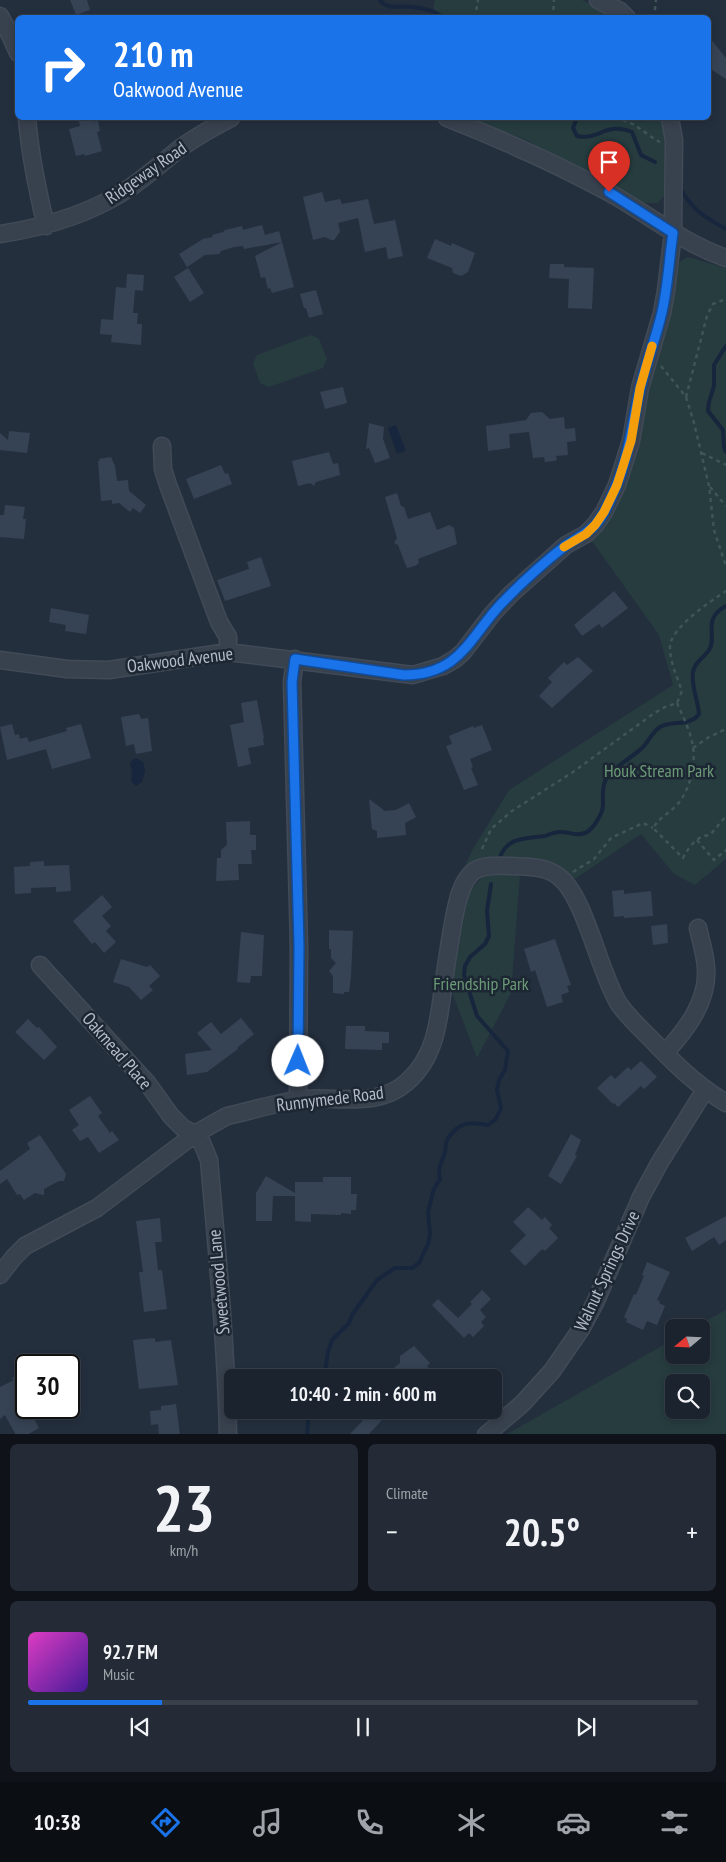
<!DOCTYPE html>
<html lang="en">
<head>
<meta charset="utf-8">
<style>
  :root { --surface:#1b232e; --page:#242b36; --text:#f1f3f6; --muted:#a0a4aa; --line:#39404a; --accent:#1a73e8 }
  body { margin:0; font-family:"PT Sans Narrow",sans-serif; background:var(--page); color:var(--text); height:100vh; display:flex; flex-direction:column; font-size:19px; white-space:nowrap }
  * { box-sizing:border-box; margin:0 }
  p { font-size:16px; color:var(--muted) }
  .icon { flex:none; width:28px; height:28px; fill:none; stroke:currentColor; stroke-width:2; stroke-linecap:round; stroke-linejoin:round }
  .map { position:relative; height:1434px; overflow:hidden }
  .side { display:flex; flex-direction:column; gap:10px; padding:10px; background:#0f1319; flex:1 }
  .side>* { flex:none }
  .top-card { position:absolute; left:15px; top:15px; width:696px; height:105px; border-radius:8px; box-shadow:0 2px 8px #0003,0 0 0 1px var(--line); background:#1a73e8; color:#fff; overflow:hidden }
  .needle { width:32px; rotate:251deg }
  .buttons { position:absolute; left:665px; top:1319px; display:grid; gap:10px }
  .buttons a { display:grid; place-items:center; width:45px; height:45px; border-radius:8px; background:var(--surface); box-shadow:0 2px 8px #0003,0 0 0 1px var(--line); font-size:25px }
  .speed { position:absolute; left:15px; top:1354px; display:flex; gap:10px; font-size:25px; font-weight:700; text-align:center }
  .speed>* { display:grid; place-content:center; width:65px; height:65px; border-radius:50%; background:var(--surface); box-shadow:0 2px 8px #0003,0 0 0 1px var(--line); line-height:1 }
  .speed .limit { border:2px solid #111; border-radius:8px; background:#fff; color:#111 }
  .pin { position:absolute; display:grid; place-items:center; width:42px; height:42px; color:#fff; margin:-51px -21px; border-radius:50% 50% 50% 0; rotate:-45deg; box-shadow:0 0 5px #0007 }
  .pin .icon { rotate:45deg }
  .me { position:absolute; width:55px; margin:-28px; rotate:1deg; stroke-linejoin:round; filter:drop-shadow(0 0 4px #0008) }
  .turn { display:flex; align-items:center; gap:18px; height:105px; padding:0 15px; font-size:22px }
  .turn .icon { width:65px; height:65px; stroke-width:2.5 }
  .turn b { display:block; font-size:35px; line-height:42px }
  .big { font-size:38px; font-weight:700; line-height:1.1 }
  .side .widget { flex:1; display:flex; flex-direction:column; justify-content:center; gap:8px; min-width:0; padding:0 18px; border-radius:8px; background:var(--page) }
  .side .dial { align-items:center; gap:0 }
  .dial b { font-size:65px; line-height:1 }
  .song { display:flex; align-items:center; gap:15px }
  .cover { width:60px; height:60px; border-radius:8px; background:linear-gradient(135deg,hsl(310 70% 55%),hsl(260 70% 35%)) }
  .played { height:5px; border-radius:2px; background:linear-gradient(90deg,var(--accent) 20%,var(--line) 20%) }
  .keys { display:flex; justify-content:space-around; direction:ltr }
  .heat { display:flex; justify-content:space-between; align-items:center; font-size:28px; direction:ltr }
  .side .tiles { flex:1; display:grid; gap:10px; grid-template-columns:1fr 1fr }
  .widget:last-child { grid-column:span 2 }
  .trip { position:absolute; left:224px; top:1369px; width:278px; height:50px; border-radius:8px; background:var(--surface); box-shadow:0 2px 8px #0003,0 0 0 1px var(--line); font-weight:700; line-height:50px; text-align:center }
  .dock { display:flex; height:80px; justify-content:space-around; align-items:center; background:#0b0e12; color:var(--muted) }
  .dock .icon { width:35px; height:35px }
  .dock .current { color:var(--accent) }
  .dock b { font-size:22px; color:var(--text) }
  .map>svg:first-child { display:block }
  .green { fill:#263c3f; fill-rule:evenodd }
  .water { fill:#17263c }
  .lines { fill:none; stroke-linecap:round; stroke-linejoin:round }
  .stream { stroke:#17263c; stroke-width:4 }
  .building { fill:#364354 }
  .minor-casing { stroke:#414a57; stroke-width:19 }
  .path { stroke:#3f5557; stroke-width:2.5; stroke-dasharray:4 4; stroke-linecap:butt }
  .minor { stroke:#38414e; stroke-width:16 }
  .route-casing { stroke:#114b97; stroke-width:12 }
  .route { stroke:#1a73e8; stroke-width:9 }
  .slow { stroke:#f59e0b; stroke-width:9 }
  .labels { text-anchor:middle; stroke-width:5; stroke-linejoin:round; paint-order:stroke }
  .street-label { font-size:18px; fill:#b4bcc9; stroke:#1d2633 }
  .park-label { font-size:18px; fill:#6b9a76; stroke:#1d2633 }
</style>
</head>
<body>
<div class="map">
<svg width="726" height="1435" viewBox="0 0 726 1435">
  <rect width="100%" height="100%" fill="#242f3e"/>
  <path class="green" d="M435 0H582L620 18H432Z
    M469 118H664C669 135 673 177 665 194 664 198 660 200 657 203H645L528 141Z
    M688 257 726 268V859L695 885 674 874 641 834 575 879 567 872 549 865 469 866 463 870 473 849 509 790 673 685 659 635 589 537 644 403 676 283 677 269 679 262Z
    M311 335 319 339 327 359 323 368 269 387 260 383 253 363 257 355Z
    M490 874H520L511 993 477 1058 450 987 463 912 470 891 483 876Z
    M726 1310V1434H507L674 1339V1355H701V1328L694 1327ZM701 1382V1410H674V1382Z"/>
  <path class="water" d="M396 425 406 451 397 454 388 428Z
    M136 758 143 762 145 771 142 782 136 786 131 781 132 772 130 764 132 760Z"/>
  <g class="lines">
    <path class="stream" d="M380 0C387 11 402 5 413 7 423 8 436 11 444 18
      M577 118 573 128 577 136C598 141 607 121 632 132L641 155 655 162
      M681 190C695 212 703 216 726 229
      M726 346 714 365V386L709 402 708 411 723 430 724 447 726 452
      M500 857C508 836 526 839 545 836 549 835 554 832 559 832 569 831 574 837 585 833 593 830 603 813 603 805 603 791 601 781 613 771 622 762 634 756 643 747 649 741 652 732 660 727 672 720 690 727 699 714 698 700 691 686 693 672 695 661 704 658 709 650 718 637 701 619 726 606
      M324 1378 328 1352 332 1340 349 1323 352 1315 377 1280 395 1268H412L419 1263 428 1244 430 1234 428 1212 434 1189 440 1179C437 1167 442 1163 445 1152 446 1148 445 1144 447 1140 458 1122 469 1121 488 1125L496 1119 501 1108 497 1090 499 1080 505 1070 508 1051 477 1016 464 975 465 966 470 957 485 944 489 936 487 911 491 884
      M307 1435 309 1410"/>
  </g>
  <path class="building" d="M70 0H87L90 10 76 15Z
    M709 37 726 58V79L709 68Z
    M78 118H92L93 122 98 120 100 131 97 132 102 151 85 156 84 154 76 156 69 129 80 126Z
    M322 192 325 202 340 199 342 204 368 199 374 224 395 220 403 256 388 259 386 247 365 252 358 218 338 223 340 232 334 240H331L325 237 313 240 303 197Z
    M262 225 265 235 279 231 282 242 244 249 243 246 234 247 221 251 219 254 205 255 187 267 179 254 203 239 213 237 212 235 223 232 225 230 242 226 243 230Z
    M435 239 451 246 452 243 475 253 468 272 461 276 453 273 452 268 427 258Z
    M282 242 294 287 272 293 270 288 268 289 265 277 261 278 255 256Z
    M550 264H564V267L594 268 592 309 568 308 569 279 549 278Z
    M188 268 204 293 190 302 174 277Z
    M127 274 144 275 143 291 135 290 133 313H138L137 324H142L141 345 111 342 112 335 100 334 101 319 113 320 116 287 126 288Z
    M316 290 323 314 309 318 306 308H304L300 294Z
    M343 387 347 403 325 409 320 392Z
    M542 412 550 419 564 417 565 429 575 428 576 441 567 442 568 455 556 456 557 460 554 461 545 462 544 457 533 458 529 432 509 434 510 448 488 451 486 426 526 420 531 413Z
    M369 423 384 427 383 439 390 458 375 463 369 448 366 449Z
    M9 431 30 433 27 453 0 450V433L8 440Z
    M329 452 333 464 338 463 340 475 316 482 314 486 310 483 298 486 292 461Z
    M111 457 115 466 117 481 128 480 129 491 146 505 140 513 133 508 130 512 119 503 112 504V500L101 501 98 461H100L99 459Z
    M221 465 225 474 228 473 232 484 194 499 186 479Z
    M397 493 401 506 404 507 408 519 430 512 437 530 449 525 454 528 457 544 418 559 419 563 415 566 407 568 398 545 394 543 397 538 385 497Z
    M5 505 25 507 23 519H26L24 539 0 537V515H4Z
    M261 557 271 586 225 601 217 580 249 569 247 562Z
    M614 591 628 608 602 628 599 624 582 636 574 625Z
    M51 608 89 615 86 634 65 631 66 625 49 622Z
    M578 657 593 671 552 708 539 696 552 682 548 678 564 662 567 665Z
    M257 700 264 738H263L264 745 248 748 251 764 238 767 230 725 244 722 241 703Z
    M139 714 141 719 148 718 152 751 136 754 134 744 126 746 121 717Z
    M12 724 15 735 19 734 20 739 27 737 29 742 67 731 66 728 81 724 91 758 52 769 46 749 7 760 0 727Z
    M482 725 492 750 470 759 473 767 471 768 478 785 464 790 446 746 452 744 449 736 473 726 474 728Z
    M369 799 385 811 396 810 409 803 416 817 405 823 406 835 377 838V831L372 829Z
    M250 821V835H256V850H251L252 864H238L239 880 216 881 217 858H221V850L227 845 226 822Z
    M44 861V866L69 865 71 891 56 892V887L31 888V893L15 894 14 867 30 866V862Z
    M624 890V894L651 891 653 916 624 918V916L614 917 612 891Z
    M102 895 112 907 102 916 111 926 106 931 116 942 104 953 95 942 92 944 73 921Z
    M667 924 668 943 653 945 651 926Z
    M329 930 353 931 351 977 349 992H344V994L333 993V976L329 971 336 963 331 958V949H329Z
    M241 932 264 935 262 976H251L250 983 237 982Z
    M555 939 571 985 567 986 569 992 561 995 563 1002 547 1007 535 970 531 972 524 949Z
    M121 959 147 967 150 965 160 976 149 986 153 990 141 1000 129 987 113 982Z
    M241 1018 254 1034 237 1048 238 1049 207 1072 187 1075 185 1054 212 1050 197 1033 211 1022 221 1034Z
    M28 1019 37 1028 39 1027 57 1047 44 1060 15 1032Z
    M346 1026H365V1031L389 1032V1043H382V1050L345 1049Z
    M641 1061 657 1077 644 1089 641 1086 618 1107 614 1103 613 1104 597 1088 611 1075 615 1079 628 1067 631 1070Z
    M90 1096 102 1113 98 1116 110 1133 112 1131 119 1140 99 1153 88 1137 80 1141 72 1130 79 1125 69 1110Z
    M571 1134 581 1140 575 1155 577 1156 561 1184 548 1176Z
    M40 1135 66 1174 64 1181H59L44 1189V1195L35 1193 24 1200 20 1194 17 1195 7 1179 0 1184V1171L30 1149 27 1143Z
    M266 1176 295 1193V1182H323V1177H351V1194H357L356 1210H351V1214L341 1213V1215L311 1214V1222L295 1221V1196H273L272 1221H256V1193Z
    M528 1207 542 1220 545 1217 552 1225 549 1228 558 1238 545 1251 542 1249 525 1266 510 1251 526 1235 513 1222Z
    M726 1216V1240L719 1245 714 1237 692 1251 685 1238Z
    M160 1218 162 1242H155L158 1270H162L167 1309 144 1312 139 1272H143L136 1221Z
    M647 1262 670 1272 657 1300 660 1301 659 1303 665 1306 657 1325 647 1321 643 1330 626 1322 627 1319 624 1317 634 1294 636 1295 644 1276 642 1275Z
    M482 1290 491 1299 480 1310 486 1317 481 1322 484 1326 473 1337 469 1333 464 1338 432 1305 438 1299 458 1318 472 1304 470 1302Z
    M155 1338V1342L171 1340 178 1385 139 1389 133 1340Z
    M414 1346 430 1363 427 1366 437 1378H394L389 1372 400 1363V1356Z
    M22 1372 26 1380V1408H28L39 1428 27 1435H16L5 1415 0 1419V1387L14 1380 12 1378Z
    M176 1404 180 1435H159L158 1424 151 1425 150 1411 161 1410V1406Z
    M373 1410 382 1420 368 1435H349Z"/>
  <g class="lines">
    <g class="minor-casing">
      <path id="minor" d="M598 0 620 11 627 18
        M0 16 10 35 18 53
        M27 118C30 155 37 189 46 226
        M447 118C503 140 557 164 610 193 649 215 683 243 726 258
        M0 234C47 227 91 214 131 187 148 175 163 162 179 149 196 137 213 127 231 118
        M162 446 163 469 168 485 219 622 228 637V652
        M295 659 292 682 299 946 298 1099
        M0 660 67 669 109 670 228 652 413 675 443 666 455 659 463 652 493 613 511 594 566 545 586 534 595 525 604 512 617 485 631 441 640 388 662 313 666 291 673 233 674 140 670 118
        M40 965 148 1084 171 1116 183 1128 195 1134 202 1143 209 1160C217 1251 226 1343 228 1435
        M665 1053C686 1030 709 1001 706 967 705 954 701 941 698 928
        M0 1275 14 1257 25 1246 97 1208 195 1134 227 1116C249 1111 273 1104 296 1100 332 1094 376 1110 407 1082 437 1056 439 1017 444 981 447 960 450 939 454 918 457 903 461 881 474 871 484 864 500 866 512 866 528 867 545 866 558 876 585 895 599 973 619 1004 628 1017 640 1028 651 1039 675 1064 696 1085 726 1103
        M486 1435 523 1403 552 1371 581 1329 595 1303 641 1197 660 1162 705 1090"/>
    </g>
    <path class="path" d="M475 18 478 0
      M553 18 554 0
      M654 18 656 0
      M615 118C636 122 642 132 660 142
      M661 366 686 397 694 423 709 486 714 530 726 566
      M686 397 707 316 713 304 726 299
      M702 453 726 465
      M710 487 726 506
      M677 703C683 717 691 732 693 747 696 767 689 792 676 806 668 814 660 817 653 828L683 858C689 847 696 836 710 835L726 816
      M693 748 709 737 726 729
      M697 840 714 860 726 850
      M482 849 491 829 512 811 573 772 653 714 665 707 677 703 682 691C677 677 670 662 670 647 670 628 711 601 726 591
      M573 872 594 859 611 838 643 823 653 828"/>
    <use href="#minor" class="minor"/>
  </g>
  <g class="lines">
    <g class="route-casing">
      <path id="route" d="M298 1061 299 946 292 682 295 659 404 675C459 675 469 639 500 605 520 584 542 564 565 546 575 539 587 534 596 524 602 517 607 507 611 498 629 460 631 429 640 389 646 363 656 338 662 312 668 286 669 259 673 233L609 192"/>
    </g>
    <use href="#route" class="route"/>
    <path class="slow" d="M564 547 586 534 595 525 604 512 617 485 631 441 640 388 652 346"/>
  </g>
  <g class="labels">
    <g class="street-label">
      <text transform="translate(146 173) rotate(-35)" y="6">Ridgeway Road</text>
      <text transform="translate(180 660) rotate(-7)" y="6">Oakwood Avenue</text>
      <text transform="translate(117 1051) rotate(49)" y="6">Oakmead Place</text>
      <text transform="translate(330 1099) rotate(-7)" y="6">Runnymede Road</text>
      <text transform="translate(607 1271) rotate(-65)" y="6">Walnut Springs Drive</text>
      <text transform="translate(219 1282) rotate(-95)" y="6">Sweetwood Lane</text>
    </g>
    <g class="park-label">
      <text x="659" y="777">Houk Stream Park</text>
      <text x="481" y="990">Friendship Park</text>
    </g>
  </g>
</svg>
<div class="buttons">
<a><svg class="needle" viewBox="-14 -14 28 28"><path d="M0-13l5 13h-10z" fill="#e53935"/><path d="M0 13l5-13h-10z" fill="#a0a4aa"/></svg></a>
<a><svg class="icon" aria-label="search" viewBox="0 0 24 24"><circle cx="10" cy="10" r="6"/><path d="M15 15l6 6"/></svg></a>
</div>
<div class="speed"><div class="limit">30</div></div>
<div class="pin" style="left:609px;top:192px;background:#d93025"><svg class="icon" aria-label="arrive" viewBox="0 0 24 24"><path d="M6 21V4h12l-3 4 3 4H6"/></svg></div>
<svg class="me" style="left:298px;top:1061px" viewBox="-20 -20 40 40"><circle r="19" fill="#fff"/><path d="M0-13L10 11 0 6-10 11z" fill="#1a73e8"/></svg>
<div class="trip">10:40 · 2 min · 600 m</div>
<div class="top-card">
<div class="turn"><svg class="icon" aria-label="right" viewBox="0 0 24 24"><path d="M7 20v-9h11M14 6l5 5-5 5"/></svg><div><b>210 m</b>Oakwood Avenue</div></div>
</div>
</div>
<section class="side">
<div class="tiles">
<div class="widget dial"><b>23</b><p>km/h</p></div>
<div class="widget"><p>Climate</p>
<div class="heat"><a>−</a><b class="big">20.5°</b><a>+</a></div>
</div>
<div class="widget">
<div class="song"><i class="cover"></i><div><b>92.7 FM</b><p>Music</p></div></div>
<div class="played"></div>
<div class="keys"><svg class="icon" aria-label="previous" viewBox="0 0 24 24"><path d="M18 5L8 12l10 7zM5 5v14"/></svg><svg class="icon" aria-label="pause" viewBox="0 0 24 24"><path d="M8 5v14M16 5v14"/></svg><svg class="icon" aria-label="next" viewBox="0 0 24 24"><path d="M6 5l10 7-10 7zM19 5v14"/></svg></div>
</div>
</div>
</section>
<nav class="dock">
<b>10:38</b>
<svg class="icon current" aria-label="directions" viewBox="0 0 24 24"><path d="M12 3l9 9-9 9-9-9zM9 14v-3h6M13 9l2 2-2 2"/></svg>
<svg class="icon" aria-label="music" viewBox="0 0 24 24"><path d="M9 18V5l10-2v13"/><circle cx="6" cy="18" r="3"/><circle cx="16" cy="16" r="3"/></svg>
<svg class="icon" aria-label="phone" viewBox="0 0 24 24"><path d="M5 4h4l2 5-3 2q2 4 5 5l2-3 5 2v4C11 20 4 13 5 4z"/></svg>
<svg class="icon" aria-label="climate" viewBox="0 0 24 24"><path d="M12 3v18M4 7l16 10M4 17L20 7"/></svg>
<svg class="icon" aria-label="car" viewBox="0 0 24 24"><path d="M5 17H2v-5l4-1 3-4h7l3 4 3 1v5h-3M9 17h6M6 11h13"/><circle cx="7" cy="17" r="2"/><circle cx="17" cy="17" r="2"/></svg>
<svg class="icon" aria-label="filters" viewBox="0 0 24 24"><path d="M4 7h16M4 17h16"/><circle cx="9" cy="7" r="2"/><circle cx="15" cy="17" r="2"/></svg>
</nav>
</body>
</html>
